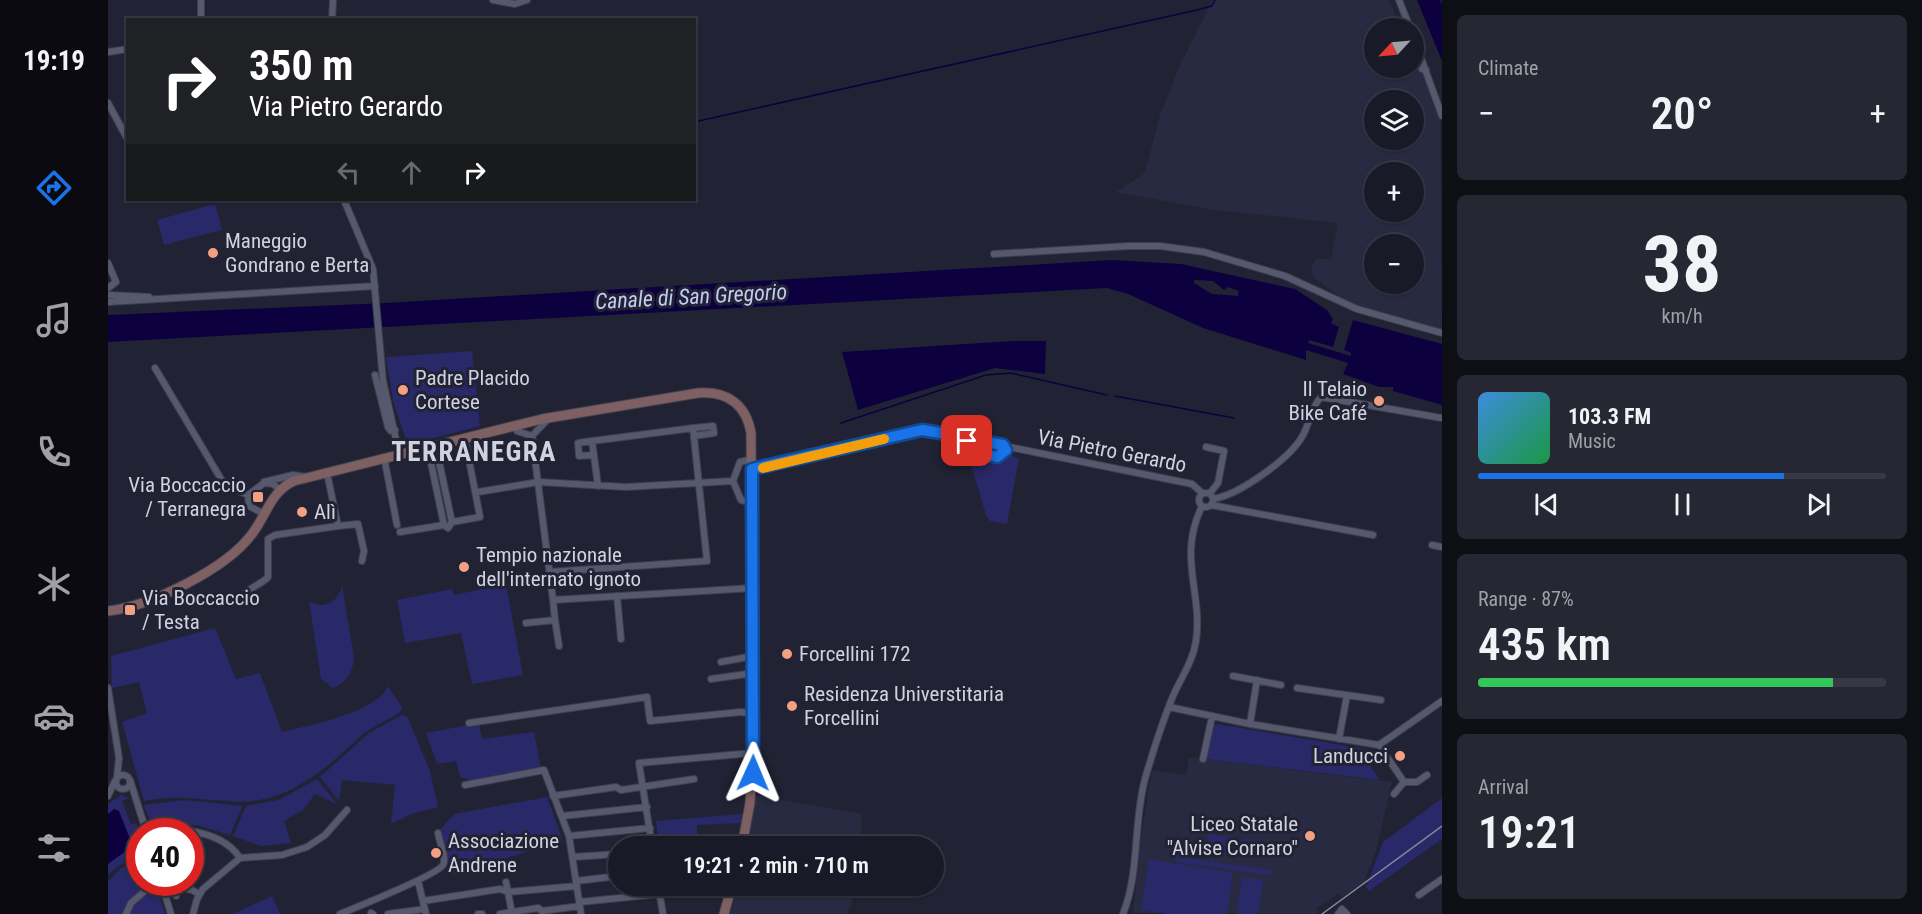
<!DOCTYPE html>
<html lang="en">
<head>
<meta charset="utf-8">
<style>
  :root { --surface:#191a27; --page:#262733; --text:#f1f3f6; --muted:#9fa1a7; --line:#373844; --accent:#1a73e8 }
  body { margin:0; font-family:"Roboto Condensed",sans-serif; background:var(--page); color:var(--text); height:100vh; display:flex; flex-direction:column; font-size:22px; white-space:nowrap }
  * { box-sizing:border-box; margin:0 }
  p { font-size:20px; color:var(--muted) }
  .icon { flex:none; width:33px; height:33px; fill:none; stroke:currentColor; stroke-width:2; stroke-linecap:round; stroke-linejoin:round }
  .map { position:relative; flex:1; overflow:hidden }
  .drawer { display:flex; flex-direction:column; gap:15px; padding:15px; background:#0e0e15; width:480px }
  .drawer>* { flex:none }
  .top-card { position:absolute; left:18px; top:18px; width:570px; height:183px; border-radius:0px; box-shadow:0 2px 4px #0004,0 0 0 2px var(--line); background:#202124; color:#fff; overflow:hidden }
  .needle { width:39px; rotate:244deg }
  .tools { position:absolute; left:1256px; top:18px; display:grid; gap:12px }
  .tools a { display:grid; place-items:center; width:60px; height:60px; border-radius:50%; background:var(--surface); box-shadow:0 2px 4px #0004,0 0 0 2px var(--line); font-size:30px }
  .speed { position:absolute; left:18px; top:818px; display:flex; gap:12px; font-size:30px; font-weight:700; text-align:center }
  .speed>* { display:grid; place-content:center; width:78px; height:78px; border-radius:50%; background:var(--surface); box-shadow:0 2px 4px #0004,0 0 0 2px var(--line); line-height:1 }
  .speed .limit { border:9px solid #d22; background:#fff; color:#111 }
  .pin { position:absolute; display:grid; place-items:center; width:51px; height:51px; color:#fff; margin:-26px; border-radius:12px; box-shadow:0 3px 9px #0006 }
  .me { position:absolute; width:66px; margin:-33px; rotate:1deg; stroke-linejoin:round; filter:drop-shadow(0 0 4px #0008) }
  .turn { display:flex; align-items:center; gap:21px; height:126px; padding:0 24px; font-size:27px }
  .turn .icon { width:78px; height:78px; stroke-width:2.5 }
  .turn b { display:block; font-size:42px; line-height:51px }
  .lanes { display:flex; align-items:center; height:57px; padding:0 24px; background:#0003; justify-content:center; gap:30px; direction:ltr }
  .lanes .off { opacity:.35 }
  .big { font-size:45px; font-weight:600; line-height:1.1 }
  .drawer .widget { flex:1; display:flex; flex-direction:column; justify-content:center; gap:9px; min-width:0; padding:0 21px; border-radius:9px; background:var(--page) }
  .drawer .dial { align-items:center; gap:0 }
  .dial b { font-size:78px; line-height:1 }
  .song { display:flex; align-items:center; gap:18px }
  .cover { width:72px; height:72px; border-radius:9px; background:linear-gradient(135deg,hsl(210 70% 55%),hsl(140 70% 35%)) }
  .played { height:6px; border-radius:3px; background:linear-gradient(90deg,var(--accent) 75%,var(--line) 75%) }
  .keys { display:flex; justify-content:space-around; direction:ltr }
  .heat { display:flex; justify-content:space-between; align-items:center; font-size:33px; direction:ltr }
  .charge { height:9px; border-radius:4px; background:linear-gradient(90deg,#34c759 87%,var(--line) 0) }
  .trip { position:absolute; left:500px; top:836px; width:336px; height:60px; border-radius:30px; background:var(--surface); box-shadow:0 2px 4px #0004,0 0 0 2px var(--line); font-weight:600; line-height:60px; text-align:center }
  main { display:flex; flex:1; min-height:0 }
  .tabs { display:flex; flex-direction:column; width:108px; justify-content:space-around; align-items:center; background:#0a0a10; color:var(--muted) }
  .tabs .icon { width:42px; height:42px }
  .tabs .on { color:var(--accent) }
  .tabs b { font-size:27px; color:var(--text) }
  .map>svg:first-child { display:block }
  .built { fill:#282a42; fill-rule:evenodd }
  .green { fill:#292868 }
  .water { fill:#0d003f; fill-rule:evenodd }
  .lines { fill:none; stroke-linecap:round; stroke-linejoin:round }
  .stream { stroke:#0d003f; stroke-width:1.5 }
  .street-casing { stroke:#3e3f4e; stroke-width:8 }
  .secondary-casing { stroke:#3e3f4e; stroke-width:11 }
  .street { stroke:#56596d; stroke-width:6 }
  .secondary { stroke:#7e5f62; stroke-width:9 }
  .tram { stroke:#888a98; stroke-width:1.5 }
  .route-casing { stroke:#114b97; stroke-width:15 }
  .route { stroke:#1a73e8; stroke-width:10 }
  .slow { stroke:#f59e0b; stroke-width:10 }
  .poi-dot { fill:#f39f82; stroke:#212334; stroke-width:2 }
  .labels { text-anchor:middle; stroke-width:6; stroke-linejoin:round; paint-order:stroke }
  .poi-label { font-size:21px; fill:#d1d2de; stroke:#212334; text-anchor:start }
  .street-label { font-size:21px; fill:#d1d2de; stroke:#212334 }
  .water-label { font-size:22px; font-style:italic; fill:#c4caf3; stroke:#212334 }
  .district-label { font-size:27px; font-weight:bold; letter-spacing:1.5px; fill:#d1d2de; stroke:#212334 }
</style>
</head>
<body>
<main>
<nav class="tabs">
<b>19:19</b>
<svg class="icon on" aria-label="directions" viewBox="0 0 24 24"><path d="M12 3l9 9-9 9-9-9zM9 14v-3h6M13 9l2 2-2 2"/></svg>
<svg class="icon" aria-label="music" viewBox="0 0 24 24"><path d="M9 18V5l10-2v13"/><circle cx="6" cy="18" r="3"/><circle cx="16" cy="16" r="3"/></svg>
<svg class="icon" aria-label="phone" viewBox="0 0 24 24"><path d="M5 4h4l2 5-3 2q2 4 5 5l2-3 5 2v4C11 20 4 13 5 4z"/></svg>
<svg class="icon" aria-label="climate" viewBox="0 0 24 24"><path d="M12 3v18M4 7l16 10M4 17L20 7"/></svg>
<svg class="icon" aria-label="car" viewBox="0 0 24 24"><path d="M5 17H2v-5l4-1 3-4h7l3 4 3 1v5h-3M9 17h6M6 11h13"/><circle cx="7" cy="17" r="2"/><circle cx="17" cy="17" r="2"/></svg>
<svg class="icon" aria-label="filters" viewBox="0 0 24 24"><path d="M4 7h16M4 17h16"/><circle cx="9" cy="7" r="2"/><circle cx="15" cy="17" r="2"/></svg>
</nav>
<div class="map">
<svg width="1334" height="914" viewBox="0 0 1334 914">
  <rect width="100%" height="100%" fill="#212334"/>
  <path class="built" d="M1105 0H1281L1290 22 1287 28H1266V68H1305V55L1318 72 1332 112 1334 330 1242 304 1205 277 1203 269 1208 259H1223L1230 223 1107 210 1008 192 1037 173 1052 115 1072 65ZM1266 100H1305V140H1266ZM1266 172H1305V212H1266ZM1266 244H1305V284H1266Z
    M1081 757 1284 782 1268 851 1256 882 1234 897 1230 893 1209 908 1211 912 1208 914 1025 913 1034 831 1044 770 1078 775Z
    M647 795 753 814V846H639Z
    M630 885H750L739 914H622Z"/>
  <path class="green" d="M107 204 114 230 56 245 49 220Z
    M364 351 372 426 307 443 298 440 285 401 278 357Z
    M897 454 911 458 899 524 882 521 878 515 861 458 891 463Z
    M234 584 246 658C245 671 239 683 225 688L213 679 201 601C216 611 232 601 234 584Z
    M398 584 415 675 364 684 353 633 297 643 289 600 344 589 346 595Z
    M107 628 128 679 152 673 174 732C199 726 270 712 280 686L295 709C288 717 264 726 253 736 213 773 176 807 118 801 89 799 64 795 36 801L14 722 39 713 31 682 4 688 3 656Z
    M294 715 299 716 322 771 330 807 306 813 283 824 287 785 234 780 231 801 212 777 261 733Z
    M371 723 374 739 426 732 433 768 365 781 352 777 348 761 329 764 318 733Z
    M1109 724 1269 751 1270 755 1260 762 1272 780 1098 759 1105 726Z
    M209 779 229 804 207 794 195 810 176 821 183 843 153 846 125 836 138 806 171 800Z
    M13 795 21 798 14 801 23 824 29 823 31 852 0 874V804Z
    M439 797 455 841 342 875 332 830 346 814Z
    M1334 798V839L1261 891 1258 887 1275 842Z
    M77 800 134 806V807L122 835 88 825H52L50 819 42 821 36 805Z
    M634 814 633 823 589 825 590 846H551L548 821Z
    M1100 834 1130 838 1127 856 1098 852Z
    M1135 839 1155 842 1153 856 1133 854Z
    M1069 852 1073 853V857L1163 870 1162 875 1068 862Z
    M31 858 32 882H48L57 914H0V882L13 868Z
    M1041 859 1125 873 1119 914H1059L1033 910Z
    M1134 877 1155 880 1150 914H1129Z
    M164 896 172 914H125Z"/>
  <path class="water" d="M1309 0H1332L1334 5V61Z
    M1004 260 1073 264 1187 289 1219 310 1225 319 1223 323 1231 327 1225 347 1201 340 1200 343 1243 356V353L1236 350 1245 320 1334 344V405L1285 391V387H1271L1235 374 1240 363 1198 350V360L1095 328 1020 294 999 288 0 342V315L277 303ZM1086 280 1105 281 1116 290 1120 287 1131 291 1130 296 1104 294 1086 283Z
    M904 341H938L937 374 887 368 750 410 734 352Z
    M6 809 11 811 24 844 22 848 0 864V814Z"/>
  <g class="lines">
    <path class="stream" d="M586 122 1089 10 1104 6 1107 0
      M1007 396 1126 418
      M733 423 878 375 903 373 999 395"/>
    <g class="street-casing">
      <path id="street" d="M93 0V20
        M385 0 407 4 419 0
        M1291 0 1302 28
        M224 20 225 0
        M1291 24 1292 28
        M1305 36 1334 116
        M0 52 20 49
        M1305 53 1314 69 1318 70
        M0 103 20 140
        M236 200 265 269 275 381 291 453
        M886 254 1021 246H1052L1096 252 1177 276 1249 309 1334 333
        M0 263 8 282 0 288
        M0 295 41 297
        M0 302 267 286
        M47 368 113 479 122 487 140 495
        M267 375 280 427 283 431 287 430
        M405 425 409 431 424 436 441 418
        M585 428 605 426 606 433 586 436
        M424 436 445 600
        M484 441 470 443 471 456 486 455
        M858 442 862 439 1084 484 1094 493
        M1098 447 1116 451 1110 483 1102 493
        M320 449 336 525 340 528 344 522 328 447
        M276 457 289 525
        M643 469 814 430 851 436 862 451 889 457 904 448
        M156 482 185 475 198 477
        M370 492 431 482 518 487 625 481
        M1091 500a7 7 0 1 1 14 0a7 7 0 1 1-14 0Z
        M1105 499C1131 495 1183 458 1195 435 1202 423 1203 407 1213 397L1334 418
        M643 503 633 500 625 481 632 462 644 459
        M1103 505 1265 535
        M156 514 141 506 140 495 156 483 165 484 172 490
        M344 522 372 517 357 439
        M230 526 250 524 256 551 254 561
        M292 532 336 525
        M1324 545 1334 547
        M442 572 599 561 585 428 484 441 490 486
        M509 596 513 639
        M134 598C137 589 153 585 160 577V539L167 535 230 526 219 473
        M447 620 451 646
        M418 623 447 620 445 600 645 588
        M613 662 645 656
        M1125 676 1173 685
        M603 679 646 673
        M0 688 11 758 9 777
        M1189 688 1273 700
        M1061 707 1142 724 1271 745 1334 701
        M361 723 539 697 542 721 633 712 646 714
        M1142 724 1149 680
        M1231 739 1239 695
        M1271 745 1296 782
        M1095 759 1104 717
        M8 782a7 7 0 1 1 14 0a7 7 0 1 1-14 0Z
        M22 780 38 831
        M357 785 436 770 461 836 473 914
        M1286 794 1296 782H1309L1319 775
        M0 796 7 781
        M445 796 508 787 513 790 586 779
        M454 816 539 807
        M47 824 48 831
        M56 831H81
        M82 831C102 834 121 841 132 858
        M461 836 542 828
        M544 846 531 763 645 753
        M465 857 510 854
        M310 881 318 914
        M468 881 510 876
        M53 882 63 914
        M63 882 68 896
        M398 882 404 913
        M550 885 555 914
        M66 886 84 890 91 894
        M1311 895 1334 879
        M315 901 392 889 400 892 469 886
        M472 902 551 894
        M263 913 265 914
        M18 914 23 903 38 890
        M85 914 89 899 95 889 132 858 174 855 199 847 217 835 239 810
        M232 914C249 907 329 875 335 865 339 859 331 841 330 833
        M280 914 317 909
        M370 914H374
        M392 914 430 908 434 911 472 906
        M1015 914C1032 871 1025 823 1037 779 1045 751 1054 723 1065 696 1073 678 1085 661 1088 641 1095 592 1069 558 1094 506
        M1230 914 1234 909 1239 914"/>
    </g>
    <g class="secondary-casing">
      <path id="secondary" d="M0 611C43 606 118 569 144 534 158 516 163 491 186 481L434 419 590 393C619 391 638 404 643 433L645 753 642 803 634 846
        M616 914 624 885"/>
    </g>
    <use href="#street" class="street"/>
    <use href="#secondary" class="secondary"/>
    <path class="tram" d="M1214 914 1334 826"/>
  </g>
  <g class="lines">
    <g class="route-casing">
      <path id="route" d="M645 773 644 469 814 430 851 436 863 451 889 457 898 450 895 445 862 439 859 441"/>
    </g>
    <use href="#route" class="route"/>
    <path class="slow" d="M655 468 776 439"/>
  </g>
  <g class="poi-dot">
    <circle cx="105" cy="253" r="6"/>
    <circle cx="295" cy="390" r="6"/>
    <circle cx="1271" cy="401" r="6"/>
    <rect x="144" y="491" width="12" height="12" rx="3"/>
    <circle cx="194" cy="512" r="6"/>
    <circle cx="356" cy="567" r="6"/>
    <rect x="16" y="604" width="12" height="12" rx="3"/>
    <circle cx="679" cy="654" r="6"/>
    <circle cx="684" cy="706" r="6"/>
    <circle cx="1292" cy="756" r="6"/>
    <circle cx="1202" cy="836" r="6"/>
    <circle cx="328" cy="853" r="6"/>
  </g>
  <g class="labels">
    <g class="poi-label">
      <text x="117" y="248">Maneggio<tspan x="117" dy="24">Gondrano e Berta</tspan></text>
      <text x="307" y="385">Padre Placido<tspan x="307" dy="24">Cortese</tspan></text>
      <text x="1259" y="396" text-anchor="end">Il Telaio<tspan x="1259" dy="24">Bike Café</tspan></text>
      <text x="138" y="492" text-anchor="end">Via Boccaccio<tspan x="138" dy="24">/ Terranegra</tspan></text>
      <text x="206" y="519">Alì</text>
      <text x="368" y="562">Tempio nazionale<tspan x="368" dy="24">dell'internato ignoto</tspan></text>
      <text x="34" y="605">Via Boccaccio<tspan x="34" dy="24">/ Testa</tspan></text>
      <text x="691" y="661">Forcellini 172</text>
      <text x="696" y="701">Residenza Universtitaria<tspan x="696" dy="24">Forcellini</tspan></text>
      <text x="1280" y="763" text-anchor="end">Landucci</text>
      <text x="1190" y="831" text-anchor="end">Liceo Statale<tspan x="1190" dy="24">"Alvise Cornaro"</tspan></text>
      <text x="340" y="848">Associazione<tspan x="340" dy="24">Andrene</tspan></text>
    </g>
    <g class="street-label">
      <text transform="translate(1004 451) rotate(11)" y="7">Via Pietro Gerardo</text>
    </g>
    <g class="water-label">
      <text transform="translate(583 296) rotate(-3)" y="8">Canale di San Gregorio</text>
    </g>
    <g class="district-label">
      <text x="366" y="461">TERRANEGRA</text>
    </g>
  </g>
</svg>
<div class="tools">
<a><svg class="needle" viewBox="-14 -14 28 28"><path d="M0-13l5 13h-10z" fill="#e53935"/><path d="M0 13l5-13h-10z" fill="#9fa1a7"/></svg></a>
<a><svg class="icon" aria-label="layers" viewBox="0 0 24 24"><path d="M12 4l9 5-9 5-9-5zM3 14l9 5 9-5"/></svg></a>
<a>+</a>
<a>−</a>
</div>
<div class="speed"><div class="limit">40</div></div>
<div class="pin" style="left:859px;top:441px;background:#d93025"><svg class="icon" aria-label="arrive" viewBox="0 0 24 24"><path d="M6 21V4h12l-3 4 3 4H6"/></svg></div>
<svg class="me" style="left:645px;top:773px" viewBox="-20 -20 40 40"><path d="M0-17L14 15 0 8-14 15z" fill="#1a73e8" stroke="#fff" stroke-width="4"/></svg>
<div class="trip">19:21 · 2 min · 710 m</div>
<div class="top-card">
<div class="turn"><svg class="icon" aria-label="right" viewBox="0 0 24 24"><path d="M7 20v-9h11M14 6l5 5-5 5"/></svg><div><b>350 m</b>Via Pietro Gerardo</div></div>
<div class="lanes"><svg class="icon off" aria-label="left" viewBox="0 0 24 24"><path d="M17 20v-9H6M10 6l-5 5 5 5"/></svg><svg class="icon off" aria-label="ahead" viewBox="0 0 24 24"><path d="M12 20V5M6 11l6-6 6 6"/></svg><svg class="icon" aria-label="right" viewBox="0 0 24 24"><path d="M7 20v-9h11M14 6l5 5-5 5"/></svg></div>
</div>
</div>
<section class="drawer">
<div class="widget"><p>Climate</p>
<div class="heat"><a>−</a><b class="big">20°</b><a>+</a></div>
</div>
<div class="widget dial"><b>38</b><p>km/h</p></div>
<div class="widget">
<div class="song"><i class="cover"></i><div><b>103.3 FM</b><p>Music</p></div></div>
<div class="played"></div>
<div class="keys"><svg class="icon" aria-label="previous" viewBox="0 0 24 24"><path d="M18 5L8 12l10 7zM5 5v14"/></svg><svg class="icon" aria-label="pause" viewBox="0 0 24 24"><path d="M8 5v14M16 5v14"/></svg><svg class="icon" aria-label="next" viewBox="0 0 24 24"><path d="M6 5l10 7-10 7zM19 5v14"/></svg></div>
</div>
<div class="widget"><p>Range · 87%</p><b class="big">435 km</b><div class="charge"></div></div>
<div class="widget"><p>Arrival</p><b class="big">19:21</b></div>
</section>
</main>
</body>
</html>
